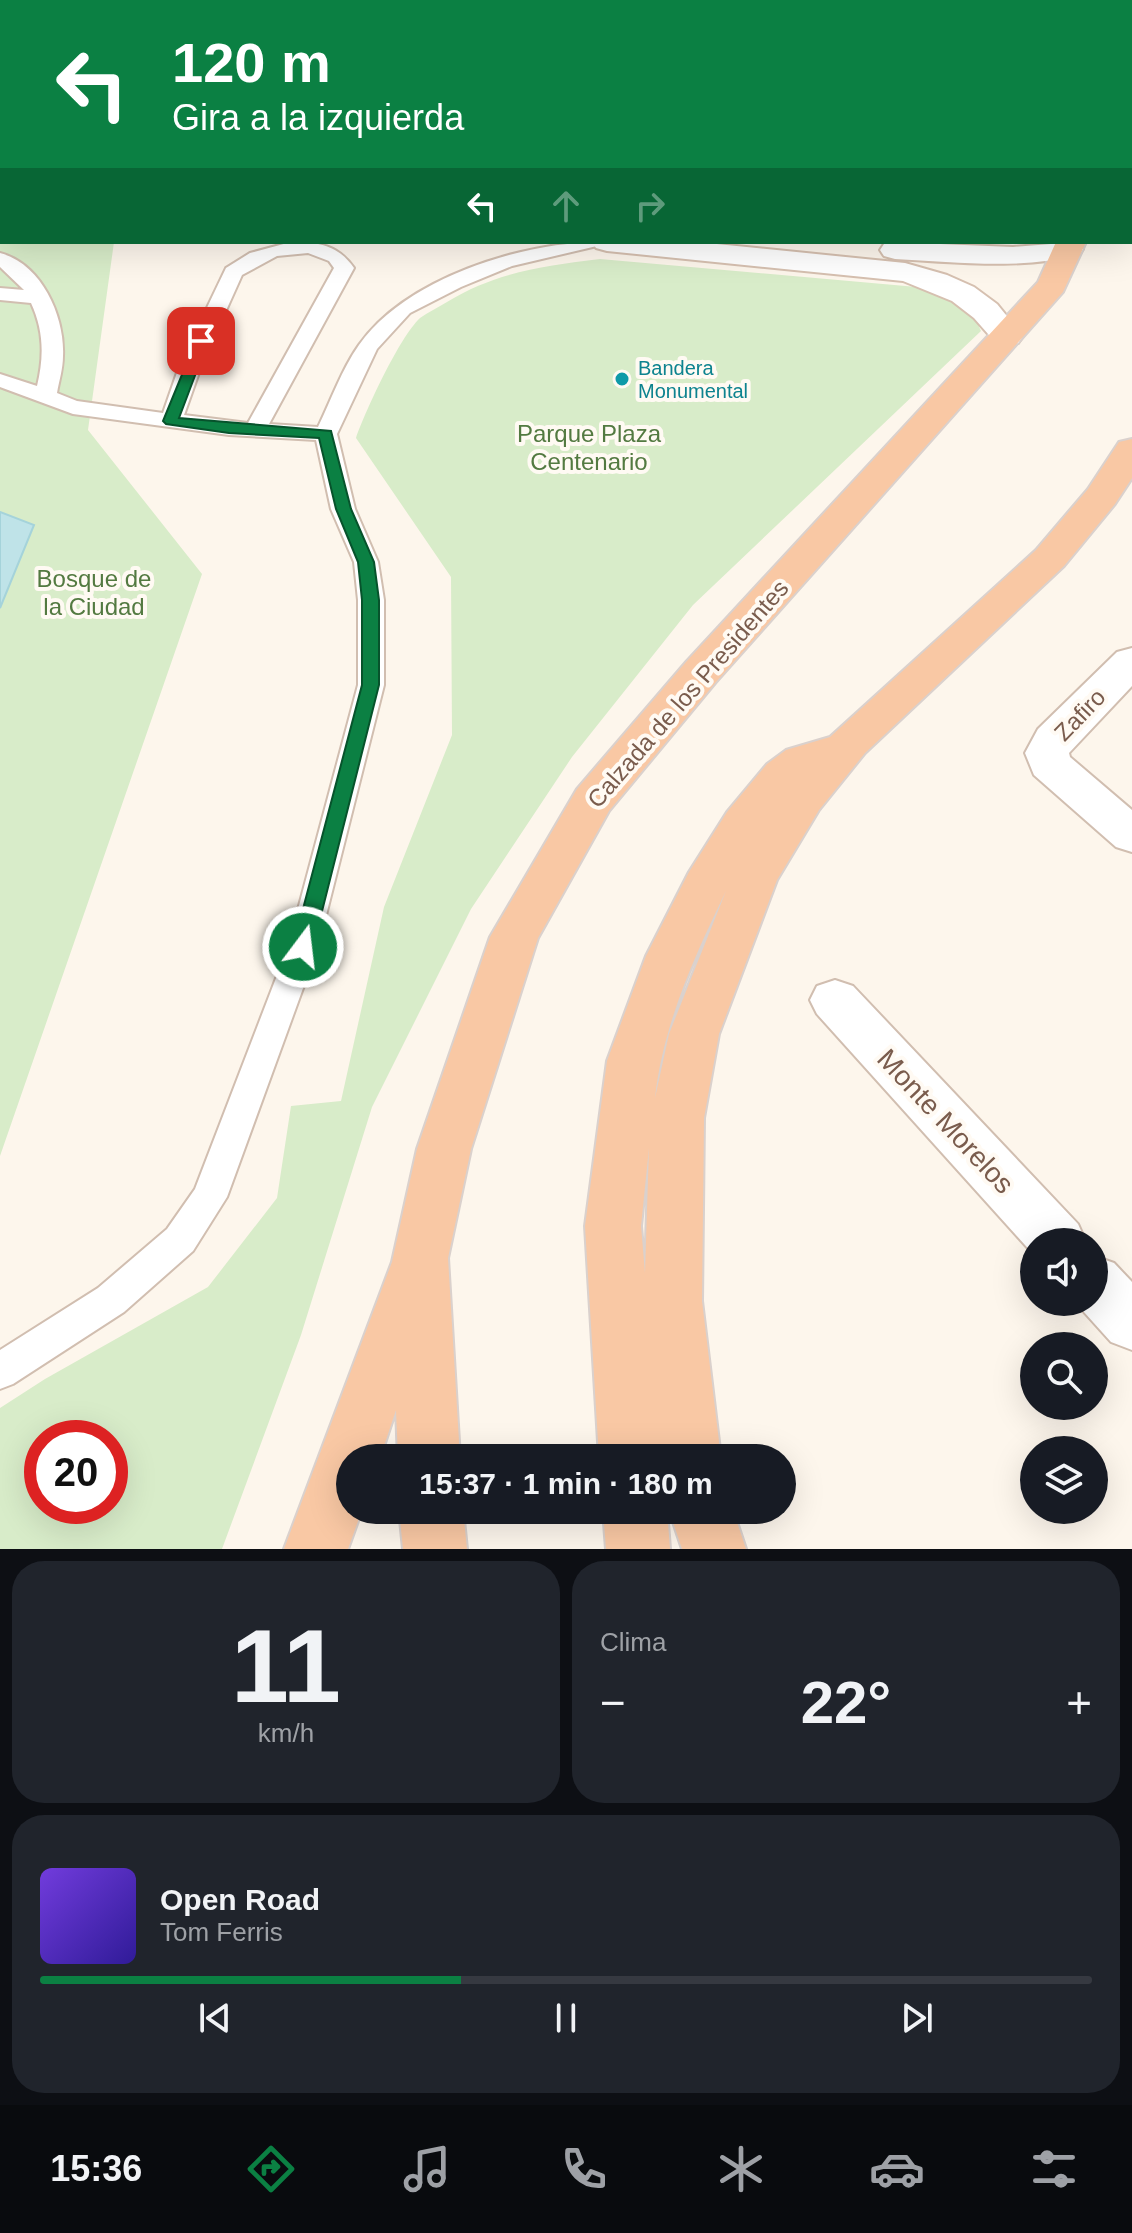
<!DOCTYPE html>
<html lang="es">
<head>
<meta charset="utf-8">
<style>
  :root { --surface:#171b24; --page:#20242c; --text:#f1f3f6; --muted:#9ea1a6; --line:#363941; --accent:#0b8043 }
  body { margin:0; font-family:Arial,sans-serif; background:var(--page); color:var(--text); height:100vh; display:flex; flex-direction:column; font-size:30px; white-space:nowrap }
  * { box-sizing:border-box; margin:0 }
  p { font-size:26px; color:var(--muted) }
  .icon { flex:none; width:44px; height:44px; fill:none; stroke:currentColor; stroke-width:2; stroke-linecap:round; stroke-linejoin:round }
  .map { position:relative; height:1549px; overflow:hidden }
  .drawer { display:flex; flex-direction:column; gap:12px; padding:12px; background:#0d0f14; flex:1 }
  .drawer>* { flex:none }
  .top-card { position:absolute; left:0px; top:0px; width:1132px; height:244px; box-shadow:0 8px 32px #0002; background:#0b8043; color:#fff; overflow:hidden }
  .tools { position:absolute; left:1020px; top:1228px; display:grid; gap:16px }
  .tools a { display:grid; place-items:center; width:88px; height:88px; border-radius:50%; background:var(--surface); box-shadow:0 8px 32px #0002; font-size:40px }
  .speed { position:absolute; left:24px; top:1420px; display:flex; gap:16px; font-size:40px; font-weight:700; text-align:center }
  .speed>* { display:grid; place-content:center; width:104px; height:104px; border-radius:50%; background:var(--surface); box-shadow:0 8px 32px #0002; line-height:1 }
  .speed .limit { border:12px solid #d22; background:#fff; color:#111 }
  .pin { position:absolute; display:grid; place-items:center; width:68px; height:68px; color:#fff; margin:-34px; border-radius:16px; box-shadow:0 4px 12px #0006 }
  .me { position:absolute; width:88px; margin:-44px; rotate:15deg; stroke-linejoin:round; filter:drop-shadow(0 0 6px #0008) }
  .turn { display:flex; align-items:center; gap:28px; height:168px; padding:0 40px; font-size:36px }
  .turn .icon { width:104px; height:104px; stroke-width:2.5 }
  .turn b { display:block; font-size:56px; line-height:68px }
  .lanes { display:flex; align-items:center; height:76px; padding:0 40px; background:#0003; justify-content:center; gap:40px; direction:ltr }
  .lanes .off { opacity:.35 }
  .big { font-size:60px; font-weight:600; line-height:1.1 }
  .drawer .card { flex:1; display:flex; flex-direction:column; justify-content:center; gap:12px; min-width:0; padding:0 28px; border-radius:32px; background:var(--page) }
  .drawer .dial { align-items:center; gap:0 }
  .dial b { font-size:104px; line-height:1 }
  .song { display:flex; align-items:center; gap:24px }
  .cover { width:96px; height:96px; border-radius:12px; background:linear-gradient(135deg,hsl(260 70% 55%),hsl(250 70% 35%)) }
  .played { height:8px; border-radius:4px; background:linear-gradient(90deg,var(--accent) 40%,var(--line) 40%) }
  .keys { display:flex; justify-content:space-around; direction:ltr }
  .heat { display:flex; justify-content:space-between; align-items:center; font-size:44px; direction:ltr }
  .drawer .tiles { flex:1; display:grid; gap:12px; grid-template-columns:1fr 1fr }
  .card:last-child { grid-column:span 2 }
  .trip { position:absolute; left:336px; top:1444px; width:460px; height:80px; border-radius:40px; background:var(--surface); box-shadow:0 8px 32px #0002; font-weight:600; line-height:80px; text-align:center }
  .tabs { display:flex; height:128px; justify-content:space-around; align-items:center; background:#090b0e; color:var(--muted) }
  .tabs .icon { width:56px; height:56px }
  .tabs .current { color:var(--accent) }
  .tabs b { font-size:36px; color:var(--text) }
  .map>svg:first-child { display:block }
  .green { fill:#d8ecc9; fill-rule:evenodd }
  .water { fill:#bfe3e8; stroke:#a5d3da; stroke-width:2 }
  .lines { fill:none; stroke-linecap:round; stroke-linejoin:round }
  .service-casing { stroke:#d1beb0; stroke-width:4 }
  .minor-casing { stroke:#d1beb0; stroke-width:4 }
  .secondary-casing { stroke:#d6c0b0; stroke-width:4 }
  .trunk-casing { stroke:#dad1cd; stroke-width:4 }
  .service { fill:#fff; fill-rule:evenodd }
  .minor { fill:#fff; fill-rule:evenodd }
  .secondary { fill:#fff; fill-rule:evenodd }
  .trunk { fill:#f9c8a4; fill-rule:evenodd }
  .route { fill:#0b8043; stroke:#07532c; stroke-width:2 }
  .culture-dot { fill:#0f9aa8; stroke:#fffaf3; stroke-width:3 }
  .labels { text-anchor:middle; stroke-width:8; stroke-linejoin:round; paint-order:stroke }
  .far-culture-label { font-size:20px; fill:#0d838f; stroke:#fffaf3; text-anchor:start }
  .park-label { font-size:24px; fill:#537a41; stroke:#fffaf3 }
  .street-label { font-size:24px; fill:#7a5c4d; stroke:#fffaf3 }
  .near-street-label { font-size:28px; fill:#7a5c4d; stroke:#fffaf3 }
</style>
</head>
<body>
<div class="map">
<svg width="1132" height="1549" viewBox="0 0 1132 1549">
  <rect width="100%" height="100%" fill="#fdf6ec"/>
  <path class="green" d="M0 212 2 242H114L88 430 202 574 0 1156Z
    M600 259 928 288 971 309 981 331 693 605 572 757 471 909 372 1107 301 1335 222 1549H0V1408L45 1379 208 1287 277 1198 291 1106 341 1101 384 907 452 735 451 577 356 438C366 410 399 338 420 318 428 312 439 307 447 302 496 272 544 266 600 259ZM42 1438H110V1506H42Z"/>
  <path class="water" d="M0 512 34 525 0 608Z"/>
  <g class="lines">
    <g class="service-casing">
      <path id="service" d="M291 242C319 242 338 245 354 268L269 424 318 427C331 400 342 369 359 345 406 278 522 242 600 242L597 246 512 266 461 287 410 313 377 349 337 434 355 509 378 562 384 600V685L318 947 227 1197 193 1251 124 1312 13 1384 0 1389V1350L98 1288 167 1229 195 1189 288 947 358 685V600L354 562 331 509 316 440 229 435 73 414 0 387V374L37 386C44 357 44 331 31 303L0 300V288L24 290 0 267V253C42 264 65 317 63 356 63 369 59 381 57 393L77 401 163 413 180 364 226 268 250 253ZM308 253 329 261 334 268 248 423 184 415 202 364 242 275 277 256Z"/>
    </g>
    <g class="minor-casing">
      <path id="minor" d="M398 0H448L450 2H400Z
        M0 50H2V66H0Z
        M1132 648V686L1069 753 1070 757 1132 810V852L1116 847 1034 775 1025 753 1038 729 1117 652Z
        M835 980 853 986 1078 1224 1086 1242H1034V1255L817 1014 810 1000 817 986Z
        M1094 1256 1114 1263 1132 1282V1350L1111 1342 1075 1302H1094Z"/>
    </g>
    <g class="secondary-casing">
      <path id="secondary" d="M0 166H2V182H0Z
        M592 242H697L905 263 947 275 974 287 997 304 1023 336 1018 343 1007 346 996 343 974 318 952 301 903 281 607 251 596 248Z
        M891 242 1013 247 1076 242 1083 249 1079 255C1019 270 956 262 895 259L884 256 880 250 884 244Z"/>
    </g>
    <g class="trunk-casing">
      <path id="trunk" d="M1130 45H1132L1130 67Z
        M1056 242H1086L1063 292 716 682 609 811 538 938 471 1149 448 1258 460 1458H398L396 1410 380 1458H350V1510H362L348 1549H284L392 1262 417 1149 490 937 577 789 686 662 1038 282Z
        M1132 439V478L1115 504 1064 566 865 753 819 810 777 880 719 1034 704 1118 702 1301 721 1458H599L585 1226 607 1061 646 956 689 872 727 812 767 764 786 750 830 737 1036 550 1088 489 1119 442ZM726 891 669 1034 655 1098C663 1025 694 957 726 891ZM649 1148 645 1273 641 1226Z
        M399 1510H463L467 1549H403Z
        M603 1510H667L670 1549H606Z
        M669 1510H733L746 1549H682Z"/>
    </g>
    <use href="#service" class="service"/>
    <use href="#minor" class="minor"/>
    <use href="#secondary" class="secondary"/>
    <use href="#trunk" class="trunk"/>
  </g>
  <path class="route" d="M197 338 208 341 179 418 331 431 351 509 374 562 379 600V685L313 947 310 953H296L293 947 362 685V600L358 562 336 509 319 438 229 433 166 424 163 421Z"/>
  <circle class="culture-dot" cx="622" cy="379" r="8"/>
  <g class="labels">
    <g class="far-culture-label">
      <text x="638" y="375">Bandera<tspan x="638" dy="23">Monumental</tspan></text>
    </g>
    <g class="park-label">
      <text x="589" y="442">Parque Plaza<tspan x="589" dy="28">Centenario</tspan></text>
      <text x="94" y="587">Bosque de<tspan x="94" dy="28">la Ciudad</tspan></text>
    </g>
    <g class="street-label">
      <text transform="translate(688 694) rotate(-49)" y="8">Calzada de los Presidentes</text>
      <text transform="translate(1080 715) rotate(-46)" y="8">Zafiro</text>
    </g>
    <g class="near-street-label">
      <text transform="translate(946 1121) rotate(47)" y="10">Monte Morelos</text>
    </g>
  </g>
</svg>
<div class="tools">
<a><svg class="icon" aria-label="sound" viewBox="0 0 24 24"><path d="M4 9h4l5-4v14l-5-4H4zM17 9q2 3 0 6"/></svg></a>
<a><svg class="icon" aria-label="search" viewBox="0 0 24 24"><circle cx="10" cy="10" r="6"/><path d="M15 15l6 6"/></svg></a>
<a><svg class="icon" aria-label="layers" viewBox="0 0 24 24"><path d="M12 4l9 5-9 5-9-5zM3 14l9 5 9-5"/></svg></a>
</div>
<div class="speed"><div class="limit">20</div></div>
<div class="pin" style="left:201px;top:341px;background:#d93025"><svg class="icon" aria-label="arrive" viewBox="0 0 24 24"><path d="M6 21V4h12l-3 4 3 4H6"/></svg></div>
<svg class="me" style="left:303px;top:947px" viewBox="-20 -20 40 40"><circle r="17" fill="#0b8043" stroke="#fff" stroke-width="3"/><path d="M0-11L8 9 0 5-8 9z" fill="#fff"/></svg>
<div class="trip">15:37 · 1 min · 180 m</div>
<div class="top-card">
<div class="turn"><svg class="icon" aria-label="left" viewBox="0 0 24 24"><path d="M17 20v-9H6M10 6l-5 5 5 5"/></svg><div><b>120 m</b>Gira a la izquierda</div></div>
<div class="lanes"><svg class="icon" aria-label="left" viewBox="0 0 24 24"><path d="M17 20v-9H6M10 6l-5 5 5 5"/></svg><svg class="icon off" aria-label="ahead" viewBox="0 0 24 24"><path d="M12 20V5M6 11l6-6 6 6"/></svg><svg class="icon off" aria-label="right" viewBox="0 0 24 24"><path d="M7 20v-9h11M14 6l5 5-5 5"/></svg></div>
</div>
</div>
<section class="drawer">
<div class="tiles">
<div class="card dial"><b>11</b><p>km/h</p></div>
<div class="card"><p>Clima</p>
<div class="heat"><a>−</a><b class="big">22°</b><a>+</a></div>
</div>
<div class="card">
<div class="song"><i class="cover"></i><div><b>Open Road</b><p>Tom Ferris</p></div></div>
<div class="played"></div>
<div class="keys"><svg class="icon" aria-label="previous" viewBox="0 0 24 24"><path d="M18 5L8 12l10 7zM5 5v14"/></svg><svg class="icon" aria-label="pause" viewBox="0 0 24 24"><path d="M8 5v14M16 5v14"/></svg><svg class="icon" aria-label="next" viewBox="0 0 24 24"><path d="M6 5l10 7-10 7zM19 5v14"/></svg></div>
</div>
</div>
</section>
<nav class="tabs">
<b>15:36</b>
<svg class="icon current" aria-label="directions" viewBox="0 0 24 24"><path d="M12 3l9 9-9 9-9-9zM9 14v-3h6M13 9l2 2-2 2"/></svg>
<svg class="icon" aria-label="music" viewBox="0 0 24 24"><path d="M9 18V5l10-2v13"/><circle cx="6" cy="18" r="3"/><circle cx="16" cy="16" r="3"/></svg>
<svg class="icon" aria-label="phone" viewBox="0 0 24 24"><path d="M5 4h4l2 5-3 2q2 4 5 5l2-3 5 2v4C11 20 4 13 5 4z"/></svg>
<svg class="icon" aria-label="climate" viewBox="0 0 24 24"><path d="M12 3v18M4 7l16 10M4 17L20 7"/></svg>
<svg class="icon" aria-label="car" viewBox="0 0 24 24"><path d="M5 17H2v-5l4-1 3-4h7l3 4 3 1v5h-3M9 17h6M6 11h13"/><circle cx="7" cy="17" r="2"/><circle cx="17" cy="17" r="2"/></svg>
<svg class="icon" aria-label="filters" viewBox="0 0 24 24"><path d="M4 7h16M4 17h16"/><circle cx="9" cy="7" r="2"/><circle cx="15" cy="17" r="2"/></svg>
</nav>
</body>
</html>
